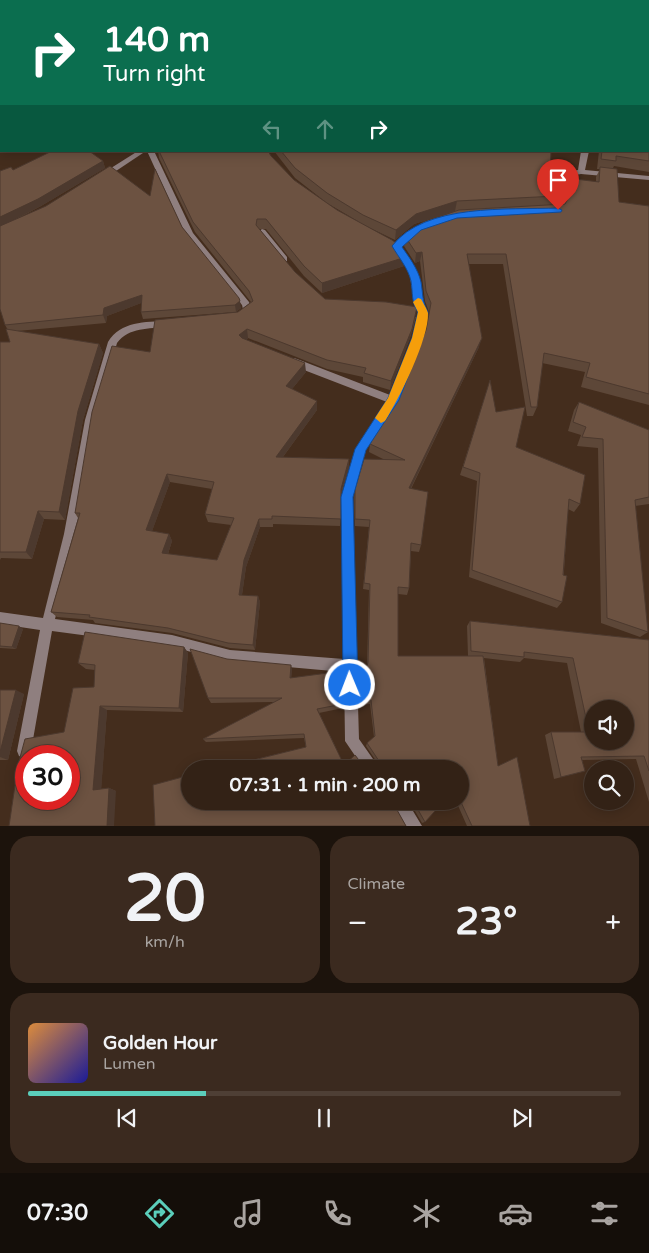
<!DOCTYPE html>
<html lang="en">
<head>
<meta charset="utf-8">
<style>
  :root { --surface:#332216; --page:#3b2a1f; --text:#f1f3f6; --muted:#a9a4a1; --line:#4e3f35; --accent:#5bcebb }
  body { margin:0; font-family:"Varela Round",sans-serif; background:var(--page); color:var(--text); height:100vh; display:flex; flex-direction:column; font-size:19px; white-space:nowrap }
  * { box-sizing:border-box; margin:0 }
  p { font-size:16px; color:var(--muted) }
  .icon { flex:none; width:28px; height:28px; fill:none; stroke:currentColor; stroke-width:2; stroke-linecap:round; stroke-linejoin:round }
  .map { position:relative; height:826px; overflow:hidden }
  .sheet { display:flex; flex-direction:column; gap:10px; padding:10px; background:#1c130c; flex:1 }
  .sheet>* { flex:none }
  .hud { position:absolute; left:0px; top:0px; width:650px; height:152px; box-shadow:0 2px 12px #0003,0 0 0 1px var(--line); background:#0b6e4f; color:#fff; overflow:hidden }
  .controls { position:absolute; left:584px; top:700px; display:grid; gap:10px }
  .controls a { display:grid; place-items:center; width:50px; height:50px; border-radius:50%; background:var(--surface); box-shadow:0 2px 12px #0003,0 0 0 1px var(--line); font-size:25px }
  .speed { position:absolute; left:15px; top:745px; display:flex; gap:10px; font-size:25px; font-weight:700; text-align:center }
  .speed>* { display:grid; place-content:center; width:65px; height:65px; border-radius:50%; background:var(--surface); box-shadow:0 2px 12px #0003,0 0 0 1px var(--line); line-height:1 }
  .speed .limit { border:8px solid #d22; background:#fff; color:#111 }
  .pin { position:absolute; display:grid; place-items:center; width:42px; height:42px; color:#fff; margin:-51px -21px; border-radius:50% 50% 50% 0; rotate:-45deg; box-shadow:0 0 5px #0007 }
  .pin .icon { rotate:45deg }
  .me { position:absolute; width:55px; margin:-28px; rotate:359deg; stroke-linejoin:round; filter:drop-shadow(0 0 4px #0008) }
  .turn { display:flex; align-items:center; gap:18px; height:105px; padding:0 20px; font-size:22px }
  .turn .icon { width:65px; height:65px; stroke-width:2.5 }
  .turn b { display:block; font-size:35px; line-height:42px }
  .lanes { display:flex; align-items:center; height:48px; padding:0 20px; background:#0003; justify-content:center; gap:25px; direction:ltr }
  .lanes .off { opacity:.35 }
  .big { font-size:38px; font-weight:700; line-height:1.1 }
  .sheet .tile { flex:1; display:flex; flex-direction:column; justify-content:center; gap:8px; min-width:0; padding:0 18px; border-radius:20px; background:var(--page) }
  .sheet .dial { align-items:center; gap:0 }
  .dial b { font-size:65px; line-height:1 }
  .song { display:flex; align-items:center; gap:15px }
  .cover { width:60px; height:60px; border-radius:8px; background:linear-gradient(135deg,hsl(30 70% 55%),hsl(240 70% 35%)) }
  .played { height:5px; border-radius:2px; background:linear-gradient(90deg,var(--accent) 30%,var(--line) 30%) }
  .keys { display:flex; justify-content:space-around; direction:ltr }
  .heat { display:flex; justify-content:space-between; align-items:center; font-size:28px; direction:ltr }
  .sheet .tiles { flex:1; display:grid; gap:10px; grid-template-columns:1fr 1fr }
  .tile:last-child { grid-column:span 2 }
  .trip { position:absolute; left:181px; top:760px; width:288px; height:50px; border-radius:25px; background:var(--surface); box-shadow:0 2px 12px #0003,0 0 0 1px var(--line); font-weight:700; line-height:50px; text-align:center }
  .tab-bar { display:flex; height:80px; justify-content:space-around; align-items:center; background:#140e09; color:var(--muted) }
  .tab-bar .icon { width:35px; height:35px }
  .tab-bar .active { color:var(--accent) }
  .tab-bar b { font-size:22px; color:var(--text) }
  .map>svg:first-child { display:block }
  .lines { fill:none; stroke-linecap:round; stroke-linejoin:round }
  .minor { fill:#8f7f7f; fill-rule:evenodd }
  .wall { fill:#5d4738; fill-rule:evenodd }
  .shaded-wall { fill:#4c392e }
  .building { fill:#6c5241; stroke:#4c392e; fill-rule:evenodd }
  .route { fill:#1a73e8; stroke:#114b97 }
  .slow { fill:#f59e0b }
</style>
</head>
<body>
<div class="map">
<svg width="649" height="826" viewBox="0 0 649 826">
  <rect width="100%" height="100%" fill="#442d1d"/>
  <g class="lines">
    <path class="minor" d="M138 151H146L107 177H101L100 175Z
      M147 151H154L193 233 249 302 252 310 244 317H238L237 315 243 309 242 305 185 234Z
      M581 151H589L585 170 649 176V180L581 174 559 178 566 203 561 212 549 213V209L555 208 558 203 551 176 555 174 578 170Z
      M262 229 265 230 287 257V261H281L259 234 258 232Z
      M398 246 401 247 406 254 417 272 420 281 423 301 427 312 422 339 398 400 366 450 352 497 359 739 380 769H364L345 741 344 672 230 662 172 647 52 631 31 751 29 756 24 758 19 756 17 751 40 630 0 624V612L43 618 64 534 85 420 108 342C121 321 145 322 167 321L172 324 167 327C149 329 129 327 117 343L95 420 76 534 55 619 172 635 230 650 344 659 342 497 356 449 387 402 291 365 289 362 294 358 297 359 390 395 412 339 419 312 414 301 410 277 405 265 394 249Z
      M391 801H407L422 826H406Z"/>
  </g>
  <path class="wall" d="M649 0V172L614 166 613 168 619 202 649 206V405L581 387 585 372 542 363 537 407 533 416H527L503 264H469L479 347 411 489 421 545 419 552 411 551 409 588 407 595 398 594V656H468L467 626 470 621 649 640V802L636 759 582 760 585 771 554 779 545 735 551 732H581L567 663 524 658 520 662 484 658 498 766 530 826H467L456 801H460V769H217L306 747 304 738 206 742 203 739 274 702 211 703 208 698 227 659 292 669 291 678 343 704V708L319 713 344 765 365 768 380 767 366 746 367 743 374 737 370 704 360 705 359 673 360 668 367 667 369 590 363 589 369 527 355 526 354 497 355 489 385 460 369 452 370 444 401 392 425 331 429 312 425 301 420 261 415 263 404 246 405 236 456 211 414 224 395 240 366 226 406 257 404 266 322 293 304 276 266 229H259L295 272 325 299 416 317 410 338 390 390 363 382V377L327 369 248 338 246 340 306 372 292 389 317 410 283 457 349 459V467L341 495 340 526 273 524V527H260L246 567 242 595 258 596 260 602 255 650 230 648 172 633 95 623 93 620 57 617 51 612 78 518 75 513 150 352 238 312 251 302 195 232 159 158 158 151H268L271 156 294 180 337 210 361 223 327 203 295 178 274 151H551L550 176 559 193 555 205 565 204 567 200 564 188 567 178 596 182V177L600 169H597L599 151H649ZM170 482 212 489 205 514 208 522 231 525 217 560 168 554 172 541 169 534 152 531Z
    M103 161 105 168 41 206 15 220 182 227 241 308 236 312 143 319 141 312V303L107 316 106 323 17 331 99 344 103 353 83 420 65 520 44 519 32 559 1 558 0 560V342H10L8 330 5 325 13 170Z
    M487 390 496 412 516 447 580 504 574 512 568 509 562 602 557 608 469 577 477 481 460 475Z
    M579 402 649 430V504L635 506 648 632 640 637 601 623 598 448 577 446 581 435 568 431 574 410Z
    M0 623 23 629 16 649 0 648Z
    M184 647 188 653 183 712 107 710 101 789 109 788 116 791 9 825 64 732 94 687 95 670 86 669 78 663Z
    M0 690 24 694 8 760H0Z
    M409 801H444L425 822 422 823Z"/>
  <path class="shaded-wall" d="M103 161 105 168 41 206 0 227V217Z
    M457 201 455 211 414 224 395 240 396 230 416 214Z
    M422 252 420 261 415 263 416 253Z
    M406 257 404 266 322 293V283Z
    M142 295 144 302 107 316 106 323 103 315 104 308Z
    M240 301 241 308 236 312 235 305Z
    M417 307 410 338 390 390 391 381Z
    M247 329 248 338 240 344 239 335Z
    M482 338 479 347 407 496 409 488Z
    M99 344 103 353 83 420 65 520 59 512 78 411Z
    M305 363 306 372 287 395 286 386Z
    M317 401V410L277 465 276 457Z
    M349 459V467L340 496 341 489Z
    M167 474 170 482 150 537 146 530Z
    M38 511 44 519 32 559 26 552Z
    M259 519 260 527 246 567 241 601 239 595 244 560Z
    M169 534 172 541 166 560 162 553Z
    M258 596 260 602 255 650 253 645Z
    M19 626 23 629 16 649 12 647Z
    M184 647 188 653 183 712 179 708Z
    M291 665 292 669 291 683 290 678Z
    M16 690 24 694 8 760 0 757V752Z
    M100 706 107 710 101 793 93 790Z
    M109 788 116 791 114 826H107Z"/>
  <path class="building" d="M314 0H649V161L616 156V161L601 159 602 151H649V1H313Z
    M52 151H89L103 161 38 199 0 217V171L11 167 13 170Z
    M159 151H268L271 156 294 180 337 210 392 240 399 245 406 257 322 283 304 266 266 219H257L256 225 295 272 325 299 386 302 417 307 412 329 391 381 364 373 366 368 327 360 247 329 239 335 242 338 305 363 286 386 317 401 276 457 349 459 341 489V519L272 516V519H259L244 560 239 595 258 596 253 645 228 643 168 628 89 617 90 615 51 612 80 513H75L92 412 112 346 150 352 155 320 238 312 253 301 249 291 193 222ZM167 474 214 482 205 514 234 518 217 560 162 553 169 534 146 530Z
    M281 151H551L550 176 555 177 559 193 557 196 457 201 416 214 396 230 363 215 327 193 295 168Z
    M110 166 150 196 155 169 182 227 239 298 240 301 235 305 141 312 142 295 104 308 103 315 5 325 0 309V226L46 206Z
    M600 167 617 169 619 202 649 206V394L586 377 590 363 544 353 537 407H531L506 254H467L482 338 409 488 428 492 421 545 411 543 409 588 398 587V656H483L498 766 517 757 530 826H472L460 800V769H217L306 747 304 734 203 739 282 698H208L190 649 227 659 291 665 290 678 343 671V704L317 709 344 765 355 755 365 768 383 767 367 743 375 736 371 700 361 701 360 668 367 667 368 662 370 584 364 583 370 520 355 519V489L364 459 405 460 370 444 401 392 426 330 431 303 426 291 422 252 416 253 405 236 423 222 459 210 565 204 571 193 567 178 599 182Z
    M6 329 99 344 78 411 59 512 38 511 26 552H0V342H10Z
    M490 380 496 412 525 407 516 447 585 475 580 504 569 499 563 575 567 576 562 602 472 570 480 473 463 467Z
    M579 402 649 430V497L635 500 648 632 607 618 603 439 582 437 586 427 573 422Z
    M470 621 649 640V771L644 756 581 757 585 771 561 777 551 732H589L573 658 524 652V657L471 651ZM592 709H625V741H592Z
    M0 623 19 626 12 647 0 646Z
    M85 632 184 647 179 708 100 706 93 790 109 788 107 826H9L18 765 25 739 64 732 73 688 94 687 95 665 78 663ZM26 756H69V799H26Z
    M0 690H16L0 752Z
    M190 775V801H392L406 826H155L153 785Z
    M413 801H444L425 822Z"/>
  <path class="route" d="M558 208 562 210 561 212 457 218 421 230 402 247C409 257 418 269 421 282 423 293 422 302 428 312L423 338 399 400 366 450 353 497 358 685 355 690 350 692 345 690 343 685 341 497 355 449 388 398 412 338 418 312C411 302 413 293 411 281 408 268 399 258 392 246 425 203 508 210 558 208Z"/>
  <path class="slow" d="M418 298 421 299C423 303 427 309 428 313 429 339 399 399 385 421L381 423 375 418 388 398 412 338 418 312 413 302Z"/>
</svg>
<div class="controls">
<a><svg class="icon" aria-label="sound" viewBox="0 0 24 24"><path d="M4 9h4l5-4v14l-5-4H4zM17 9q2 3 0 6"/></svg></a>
<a><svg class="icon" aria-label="search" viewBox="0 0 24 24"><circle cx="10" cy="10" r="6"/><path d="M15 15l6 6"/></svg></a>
</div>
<div class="speed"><div class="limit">30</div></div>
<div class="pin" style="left:558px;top:210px;background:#d93025"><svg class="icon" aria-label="arrive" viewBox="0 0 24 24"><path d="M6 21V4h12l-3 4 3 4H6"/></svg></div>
<svg class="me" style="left:350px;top:685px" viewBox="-20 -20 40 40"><circle r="17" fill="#1a73e8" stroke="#fff" stroke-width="3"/><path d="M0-11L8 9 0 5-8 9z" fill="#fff"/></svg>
<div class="trip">07:31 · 1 min · 200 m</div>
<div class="hud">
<div class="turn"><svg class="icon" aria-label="right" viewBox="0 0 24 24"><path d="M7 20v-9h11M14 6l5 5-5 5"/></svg><div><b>140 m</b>Turn right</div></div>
<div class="lanes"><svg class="icon off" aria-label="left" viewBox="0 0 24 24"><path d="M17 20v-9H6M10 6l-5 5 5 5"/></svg><svg class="icon off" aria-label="ahead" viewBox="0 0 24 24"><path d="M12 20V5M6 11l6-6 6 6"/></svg><svg class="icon" aria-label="right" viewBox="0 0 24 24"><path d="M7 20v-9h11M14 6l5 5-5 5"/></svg></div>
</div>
</div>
<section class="sheet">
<div class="tiles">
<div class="tile dial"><b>20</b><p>km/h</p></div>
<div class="tile"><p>Climate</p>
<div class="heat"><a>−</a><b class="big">23°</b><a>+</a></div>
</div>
<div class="tile">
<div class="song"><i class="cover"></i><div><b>Golden Hour</b><p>Lumen</p></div></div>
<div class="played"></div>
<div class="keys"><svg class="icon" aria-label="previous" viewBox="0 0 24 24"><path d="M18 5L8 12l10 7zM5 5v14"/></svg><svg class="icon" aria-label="pause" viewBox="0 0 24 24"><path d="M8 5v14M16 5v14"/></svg><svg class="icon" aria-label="next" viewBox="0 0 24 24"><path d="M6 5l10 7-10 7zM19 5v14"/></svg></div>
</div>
</div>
</section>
<nav class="tab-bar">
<b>07:30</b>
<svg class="icon active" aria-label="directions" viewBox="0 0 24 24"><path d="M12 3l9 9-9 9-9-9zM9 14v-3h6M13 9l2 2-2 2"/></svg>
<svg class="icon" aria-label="music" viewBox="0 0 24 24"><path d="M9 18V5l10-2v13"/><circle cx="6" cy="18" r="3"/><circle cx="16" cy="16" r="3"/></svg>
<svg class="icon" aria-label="phone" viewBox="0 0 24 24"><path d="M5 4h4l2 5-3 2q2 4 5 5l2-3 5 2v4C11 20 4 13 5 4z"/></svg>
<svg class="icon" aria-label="climate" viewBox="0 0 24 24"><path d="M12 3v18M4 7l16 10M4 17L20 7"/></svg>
<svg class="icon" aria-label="car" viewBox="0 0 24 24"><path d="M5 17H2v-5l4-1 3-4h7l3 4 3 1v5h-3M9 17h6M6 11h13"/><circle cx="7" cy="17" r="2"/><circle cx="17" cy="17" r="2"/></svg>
<svg class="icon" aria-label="filters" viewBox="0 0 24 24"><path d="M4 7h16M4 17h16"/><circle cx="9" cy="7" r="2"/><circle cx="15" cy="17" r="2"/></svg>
</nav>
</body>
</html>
